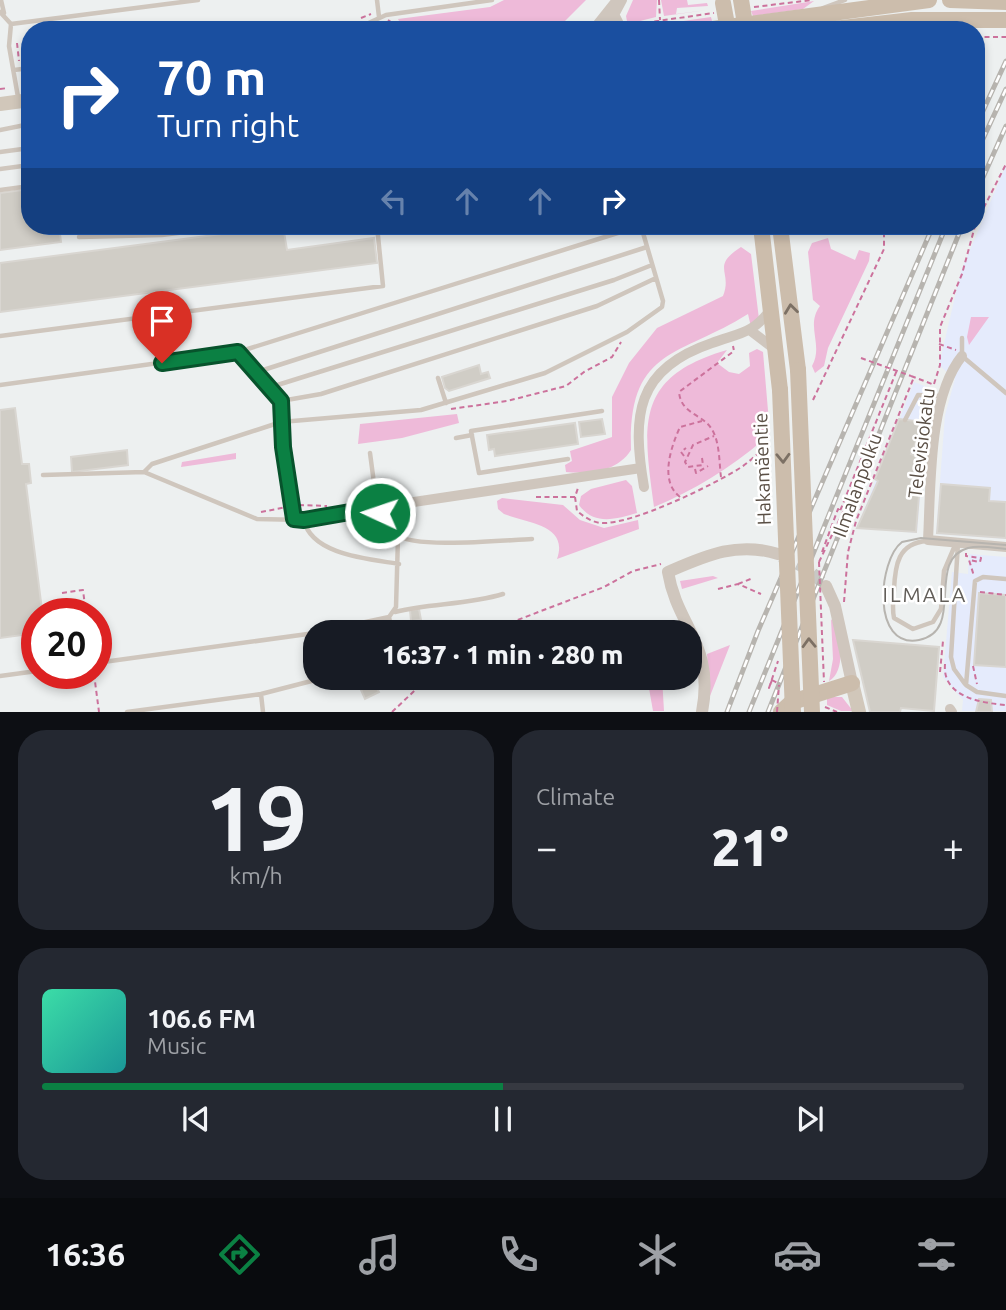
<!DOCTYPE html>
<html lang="en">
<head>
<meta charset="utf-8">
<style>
  :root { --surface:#171b24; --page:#242831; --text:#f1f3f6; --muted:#9ea1a6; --line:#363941; --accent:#0b8043 }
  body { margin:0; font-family:Ubuntu,sans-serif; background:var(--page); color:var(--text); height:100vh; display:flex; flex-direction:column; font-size:26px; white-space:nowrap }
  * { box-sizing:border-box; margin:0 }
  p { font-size:23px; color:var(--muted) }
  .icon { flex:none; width:38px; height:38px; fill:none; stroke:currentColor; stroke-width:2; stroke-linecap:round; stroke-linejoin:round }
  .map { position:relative; height:712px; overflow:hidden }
  .panel { display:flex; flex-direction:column; gap:18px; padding:18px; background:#0d0f14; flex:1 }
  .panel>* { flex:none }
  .banner { position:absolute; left:21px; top:21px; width:964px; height:214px; border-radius:28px; box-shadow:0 4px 10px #0003; background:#1a4fa0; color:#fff; overflow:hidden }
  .speed { position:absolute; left:21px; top:598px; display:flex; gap:14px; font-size:35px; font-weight:700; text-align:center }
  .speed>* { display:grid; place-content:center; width:91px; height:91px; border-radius:50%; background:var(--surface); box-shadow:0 4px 10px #0003; line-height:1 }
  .speed .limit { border:10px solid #d22; background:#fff; color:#111 }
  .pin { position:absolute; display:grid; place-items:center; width:60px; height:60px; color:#fff; margin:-72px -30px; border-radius:50% 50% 50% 0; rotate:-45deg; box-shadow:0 0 7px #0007 }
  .pin .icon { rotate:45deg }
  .me { position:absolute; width:77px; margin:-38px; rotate:273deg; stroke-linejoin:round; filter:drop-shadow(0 0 5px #0008) }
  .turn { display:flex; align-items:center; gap:24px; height:147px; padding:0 21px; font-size:32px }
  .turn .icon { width:91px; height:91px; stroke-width:2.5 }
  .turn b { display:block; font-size:49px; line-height:60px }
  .lanes { display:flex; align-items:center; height:66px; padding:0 21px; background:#0003; justify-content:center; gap:35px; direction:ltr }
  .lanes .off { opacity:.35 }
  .big { font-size:52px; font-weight:800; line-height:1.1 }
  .panel .widget { flex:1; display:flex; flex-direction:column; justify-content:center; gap:10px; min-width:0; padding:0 24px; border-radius:28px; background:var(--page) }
  .panel .dial { align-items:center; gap:0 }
  .dial b { font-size:91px; line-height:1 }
  .song { display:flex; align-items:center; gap:21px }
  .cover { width:84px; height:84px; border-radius:10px; background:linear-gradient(135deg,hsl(160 70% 55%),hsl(180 70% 35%)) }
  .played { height:7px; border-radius:4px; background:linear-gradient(90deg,var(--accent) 50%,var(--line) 50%) }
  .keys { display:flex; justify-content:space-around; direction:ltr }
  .heat { display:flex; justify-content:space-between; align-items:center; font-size:38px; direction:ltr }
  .panel .tiles { flex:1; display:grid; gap:18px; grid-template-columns:1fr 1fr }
  .widget:last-child { grid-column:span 2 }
  .trip { position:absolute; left:303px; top:620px; width:399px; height:70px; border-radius:28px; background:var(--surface); box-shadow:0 4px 10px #0003; font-weight:800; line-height:70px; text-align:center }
  .tab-bar { display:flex; height:112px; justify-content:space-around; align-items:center; background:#090b0e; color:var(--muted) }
  .tab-bar .icon { width:49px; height:49px }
  .tab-bar .active { color:var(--accent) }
  .tab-bar b { font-size:32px; color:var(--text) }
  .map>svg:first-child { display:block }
  .commercial { fill:#e5ebfc }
  .green { fill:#eebad9 }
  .building { fill:#d0cdc6; stroke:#d9d6d1; stroke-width:2 }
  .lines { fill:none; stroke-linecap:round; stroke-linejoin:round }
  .tertiary-tunnel { stroke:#c8c8c5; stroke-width:12; stroke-dasharray:12 6; stroke-linecap:butt }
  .path { stroke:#cc729c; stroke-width:2; stroke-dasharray:5 3.5; stroke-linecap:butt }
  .service { stroke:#cfc6bd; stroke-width:4.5 }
  .minor { stroke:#cfc6bd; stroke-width:10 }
  .tertiary { stroke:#cfc6bd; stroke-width:12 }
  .secondary { stroke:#d1c7ba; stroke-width:14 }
  .primary { stroke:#ccbdac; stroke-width:16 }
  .tram { stroke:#b7b4af; stroke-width:2 }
  .rail-casing { stroke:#b7b4af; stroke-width:5 }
  .rail { stroke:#fff; stroke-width:2.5; stroke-dasharray:8; stroke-linecap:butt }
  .path-bridge { stroke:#cc729c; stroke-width:2; stroke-dasharray:5 3.5; stroke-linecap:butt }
  .primary-bridge { stroke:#ccbdac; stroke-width:16 }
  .oneway { stroke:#7c7064 }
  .route-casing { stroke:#07532c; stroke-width:18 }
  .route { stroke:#0b8043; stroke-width:12 }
  .labels { text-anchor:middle; stroke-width:5; stroke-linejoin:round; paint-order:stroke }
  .street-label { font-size:19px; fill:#5a4f45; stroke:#fff }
  .neighbourhood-label { font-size:21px; letter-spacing:2px; fill:#625e59; stroke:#fff }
</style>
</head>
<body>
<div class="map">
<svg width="1006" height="712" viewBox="0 0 1006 712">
  <rect width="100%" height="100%" fill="#edf0f0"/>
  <path class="commercial" d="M1006 165V539L936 534 945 415 955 379 939 365 961 271Z
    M914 382 930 388 917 533 857 528Z
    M969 554 1006 557V711H962L963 700 943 677 952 572 968 574Z"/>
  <path class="green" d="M504 0H586L556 30H480L400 23 398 19 490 7Z
    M633 0H657L656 17 632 23 627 21 626 16Z
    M661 0H687L688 5 707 3 708 6 677 8 676 14 707 10 664 16Z
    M814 1 803 9 753 16 751 11Z
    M711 17 712 21 632 29 635 28Z
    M380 22 386 26 455 30H367Z
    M828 238 831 249 855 260 859 250 870 253 869 261 828 348 824 366 815 373 812 366C824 345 805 326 820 306L813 300 808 252 812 243Z
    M741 247 751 254 759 319 751 327 748 314C678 358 628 347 631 450 617 472 590 474 566 472L565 465 572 461 570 451 612 437V397L629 363 657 328 723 296C733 271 710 267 741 247Z
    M971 317H989L969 345 967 337Z
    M757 349 763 352 770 434C735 465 697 489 654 507 643 425 634 377 727 350L717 363 729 372 739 374 750 366 749 353Z
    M457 414 459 423 402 438 358 444 360 424Z
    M236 453V459L181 467 182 462Z
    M626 480 632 486 637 513C616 519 594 526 579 505L581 496 591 489Z
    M502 498 563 505 580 520 604 528 638 520 639 529 557 559C569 525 528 523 504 514L498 509 497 501Z
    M713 576 718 578 682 589 680 581Z
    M831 619C841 631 847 671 829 681L833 659Z
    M730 645 710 696 707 654Z
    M647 677H662L664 711H653Z
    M827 697H842L853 711H841L827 705Z"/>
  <path class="building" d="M30 189V226H59L61 242 0 250V193Z
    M283 226 287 250 374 238 377 263 0 312V263Z
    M479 365 481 374 488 372 490 378 449 391 445 388 442 377Z
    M15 408 22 464H29L31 483 26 484 42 610 50 609 51 614H37V633L0 638V410Z
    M602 419 605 434 581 437 579 422Z
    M899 419 924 422 911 454 922 459 916 532 857 528 878 481 875 479Z
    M575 423 578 444 495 456 494 449 489 450 487 435Z
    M127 450 128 465 72 472 71 457Z
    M941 484 990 488 989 501 1006 502V538L937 533Z
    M979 593 1006 595V667L974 665Z
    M419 609 421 620 411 621 410 610Z
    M853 640 939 647 934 711 901 708 900 712H870Z
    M387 678 391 684 383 689 379 683Z
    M374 683 379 692 365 699 361 690Z
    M979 699 991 700 992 712H976Z"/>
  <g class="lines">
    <path class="tertiary-tunnel" d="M781 556 808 569 826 586"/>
    <path class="path" d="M659 0 660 20
      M754 7 812 0
      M361 18 371 14
      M388 20 394 24 471 30
      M629 25 714 13
      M580 30 586 25
      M976 37H1006
      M17 43 19 61
      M22 77 26 86
      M0 89 8 88
      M976 223 1006 164
      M939 344 956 350
      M911 376 932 384
      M934 384 940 365V327L962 274 975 226
      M813 400 884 249V232
      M451 409 507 401 566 386 584 372 612 357 621 342
      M922 421 923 412
      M684 456 681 452 686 448
      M702 458 703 465 688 467 685 462 693 445 714 436
      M695 469 696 473 708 466
      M721 477C719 462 720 441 711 428 702 414 681 414 679 392L734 351 733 346
      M536 497H575L578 488
      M575 497 577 511C584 517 592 522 601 523 632 525 713 485 740 468 751 461 760 451 769 443
      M680 497C659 481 671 447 680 427L702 421
      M299 505 327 506
      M261 512 287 507
      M822 552 838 509 840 511
      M966 553V556L981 558 980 562 969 560 974 576
      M819 562 843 512 840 511 897 370
      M738 584 753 578
      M718 589 738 584 761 594
      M980 592 1006 595
      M62 593 83 590 86 614
      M844 602 848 552 856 521 914 377
      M486 632 604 587 633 571 661 564
      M945 664C942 697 981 703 1006 705
      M973 666 977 684
      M940 672 943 641
      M94 674 99 712
      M772 680 769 688 778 661
      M825 707 837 712
      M392 712 429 677"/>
    <path class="service" d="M1 0 4 13
      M377 0 379 17
      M823 8 845 0
      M0 12 11 24 9 46 18 97
      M11 24 198 0
      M331 30 362 26 386 15 492 0
      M926 30 927 28
      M14 70 30 68
      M0 130 30 124
      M0 152 30 148
      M0 169 30 165
      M0 190 30 186
      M79 237 162 235 232 226
      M0 336 383 286 377 226
      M962 338V356L1006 393
      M238 352 281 401 283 447 294 519
      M257 372 647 247
      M438 378 446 403
      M0 385 238 352 640 226
      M271 387 614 280 652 265
      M281 401 321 394 597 306 656 278
      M905 420 918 395 941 396
      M456 438 472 435
      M370 453 377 506
      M568 459 479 473 471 431 602 411
      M144 472 152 464 281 422 421 410 545 373 627 332 662 307 663 301 641 226
      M43 475 144 472 257 519 304 520 326 515
      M379 508C381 519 386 528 396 535 416 549 504 540 532 539
      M304 520C311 555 370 559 399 564
      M927 541C898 543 895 565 894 590 893 600 892 609 894 618L913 629 933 622 941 609 944 571 956 543
      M958 543 951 657 954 669 965 684
      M1006 579 983 577 975 581 966 685 977 692 1006 696
      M395 612C430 603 467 605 503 594
      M319 632 389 617
      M392 632 389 617 396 607 398 537
      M96 663 315 633
      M0 676 37 671
      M261 694 263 712
      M127 712 261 694 327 677"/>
    <path class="minor" d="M615 16 622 30
      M593 30 617 0
      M606 30 622 0
      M751 331 776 350
      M962 356C928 398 931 486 928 540L1006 547
      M644 487C632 416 635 369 712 343 739 333 753 334 771 309
      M327 515 641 468
      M950 709 952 712"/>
    <path class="tertiary" d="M826 586 835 606 852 683
      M702 712C715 644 677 627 668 572 705 556 737 541 778 554"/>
    <path class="secondary" d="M0 104 30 100
      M852 683 859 712"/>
    <path class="primary" d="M950 0 1006 2
      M705 30 929 0
      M825 30 912 20H1006
      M761 226 780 390
      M780 226 798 370
      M781 712 792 702 852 683"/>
    <path class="tram" d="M1006 545 921 538 902 542C878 560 871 649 919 640 966 631 925 560 968 548 980 545 994 548 1006 549"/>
    <g class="rail-casing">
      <path id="rail" d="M976 126 1006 61
        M976 154 1006 89
        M976 193 1006 126
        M727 712 758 631 933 226
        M749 712 946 226
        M768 712 962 226"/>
    </g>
    <use href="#rail" class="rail"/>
    <path class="path-bridge" d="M861 358 911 376
      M819 562 824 682
      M772 680 779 684
      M777 712 779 685"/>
    <path class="primary-bridge" d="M741 0 746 30
      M723 3 728 30
      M798 370 812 712
      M780 390 793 712"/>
  </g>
  <defs><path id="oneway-chevron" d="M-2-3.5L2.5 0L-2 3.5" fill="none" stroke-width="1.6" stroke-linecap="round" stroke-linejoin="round" transform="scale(1.75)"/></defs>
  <g class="oneway">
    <use href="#oneway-chevron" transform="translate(791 309) rotate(-97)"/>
    <use href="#oneway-chevron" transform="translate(783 458) rotate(88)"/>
    <use href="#oneway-chevron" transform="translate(809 643) rotate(-92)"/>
  </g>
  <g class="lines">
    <g class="route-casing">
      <path id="route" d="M162 363 238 352 281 401 283 447 294 519 304 520 379 507 380 513"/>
    </g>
    <use href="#route" class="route"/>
  </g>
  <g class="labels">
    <g class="street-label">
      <text transform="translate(921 443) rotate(-83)" y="7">Televisiokatu</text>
      <text transform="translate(762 469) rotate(-92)" y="7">Hakamäentie</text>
      <text transform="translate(857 485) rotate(-70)" y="7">Ilmalanpolku</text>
    </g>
    <g class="neighbourhood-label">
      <text x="925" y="602">ILMALA</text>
    </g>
  </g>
</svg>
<div class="speed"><div class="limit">20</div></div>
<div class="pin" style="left:162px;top:363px;background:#d93025"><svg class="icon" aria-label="arrive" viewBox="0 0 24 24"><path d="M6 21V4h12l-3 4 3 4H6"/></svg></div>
<svg class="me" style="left:380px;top:513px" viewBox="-20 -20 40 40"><circle r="17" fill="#0b8043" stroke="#fff" stroke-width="3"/><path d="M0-11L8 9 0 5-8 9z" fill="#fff"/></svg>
<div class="trip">16:37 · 1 min · 280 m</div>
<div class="banner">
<div class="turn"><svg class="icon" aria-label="right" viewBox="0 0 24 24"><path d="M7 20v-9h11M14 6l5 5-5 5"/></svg><div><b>70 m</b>Turn right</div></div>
<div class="lanes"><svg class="icon off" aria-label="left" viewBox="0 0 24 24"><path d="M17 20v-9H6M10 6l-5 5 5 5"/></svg><svg class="icon off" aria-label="ahead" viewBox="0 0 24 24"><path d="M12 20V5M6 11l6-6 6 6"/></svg><svg class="icon off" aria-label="ahead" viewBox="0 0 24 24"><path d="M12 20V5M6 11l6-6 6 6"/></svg><svg class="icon" aria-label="right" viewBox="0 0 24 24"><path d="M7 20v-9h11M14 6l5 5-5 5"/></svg></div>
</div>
</div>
<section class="panel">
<div class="tiles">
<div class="widget dial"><b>19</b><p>km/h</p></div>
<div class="widget"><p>Climate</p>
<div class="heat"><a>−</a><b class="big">21°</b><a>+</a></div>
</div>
<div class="widget">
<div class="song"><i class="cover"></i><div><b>106.6 FM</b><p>Music</p></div></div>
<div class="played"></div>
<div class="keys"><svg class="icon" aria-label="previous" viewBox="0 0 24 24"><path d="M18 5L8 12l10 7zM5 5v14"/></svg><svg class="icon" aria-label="pause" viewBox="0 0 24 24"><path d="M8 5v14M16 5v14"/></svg><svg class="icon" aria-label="next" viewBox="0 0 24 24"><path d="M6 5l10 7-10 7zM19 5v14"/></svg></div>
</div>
</div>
</section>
<nav class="tab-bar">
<b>16:36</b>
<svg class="icon active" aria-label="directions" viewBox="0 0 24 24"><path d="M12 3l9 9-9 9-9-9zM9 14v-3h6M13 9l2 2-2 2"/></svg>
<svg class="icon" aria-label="music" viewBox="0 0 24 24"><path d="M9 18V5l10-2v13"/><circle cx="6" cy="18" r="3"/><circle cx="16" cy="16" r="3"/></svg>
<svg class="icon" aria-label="phone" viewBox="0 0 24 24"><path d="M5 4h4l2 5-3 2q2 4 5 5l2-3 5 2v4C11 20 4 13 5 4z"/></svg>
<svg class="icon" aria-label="climate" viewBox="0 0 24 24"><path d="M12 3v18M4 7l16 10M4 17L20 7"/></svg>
<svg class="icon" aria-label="car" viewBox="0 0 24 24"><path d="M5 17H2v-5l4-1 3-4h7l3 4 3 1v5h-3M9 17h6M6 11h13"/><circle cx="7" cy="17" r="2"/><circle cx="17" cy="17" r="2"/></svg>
<svg class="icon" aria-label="filters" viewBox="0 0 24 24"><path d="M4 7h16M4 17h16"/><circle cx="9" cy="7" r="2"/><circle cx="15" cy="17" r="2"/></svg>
</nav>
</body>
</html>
